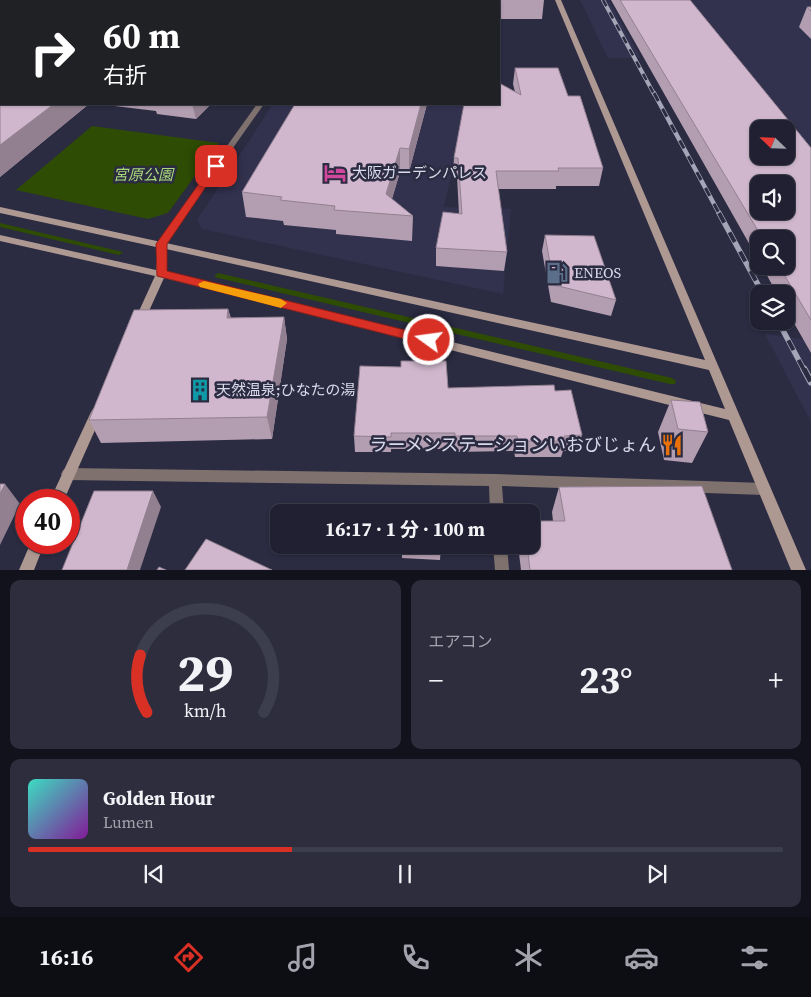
<!DOCTYPE html>
<html lang="ja">
<head>
<meta charset="utf-8">
<style>
  :root { --surface:#202032; --page:#2d2d3e; --text:#f1f3f6; --muted:#a2a3ac; --line:#3d3e4d; --accent:#d93025 }
  body { margin:0; font-family:"Source Serif 4","Noto Sans JP",serif; background:var(--page); color:var(--text); height:100vh; display:flex; flex-direction:column; font-size:19px; white-space:nowrap }
  * { box-sizing:border-box; margin:0 }
  p { font-size:16px; color:var(--muted) }
  .icon { flex:none; width:28px; height:28px; fill:none; stroke:currentColor; stroke-width:2; stroke-linecap:round; stroke-linejoin:round }
  .map { position:relative; height:570px; overflow:hidden }
  .sheet { display:flex; flex-direction:column; gap:10px; padding:10px; background:#12121c; flex:1 }
  .sheet>* { flex:none }
  .banner { position:absolute; left:0px; top:0px; width:500px; height:105px; box-shadow:0 1px 4px #0004,0 0 0 1px var(--line); background:#202124; color:#fff; overflow:hidden }
  .needle { width:32px; rotate:293deg }
  .fabs { position:absolute; left:750px; top:120px; display:grid; gap:10px }
  .fabs a { display:grid; place-items:center; width:45px; height:45px; border-radius:10px; background:var(--surface); box-shadow:0 1px 4px #0004,0 0 0 1px var(--line); font-size:25px }
  .speed { position:absolute; left:15px; top:489px; display:flex; gap:10px; font-size:25px; font-weight:700; text-align:center }
  .speed>* { display:grid; place-content:center; width:65px; height:65px; border-radius:50%; background:var(--surface); box-shadow:0 1px 4px #0004,0 0 0 1px var(--line); line-height:1 }
  .speed .limit { border:8px solid #d22; background:#fff; color:#111 }
  .pin { position:absolute; display:grid; place-items:center; width:42px; height:42px; color:#fff; margin:-21px; border-radius:10px; box-shadow:0 2px 8px #0006 }
  .me { position:absolute; width:55px; margin:-28px; rotate:284deg; stroke-linejoin:round; filter:drop-shadow(0 0 4px #0008) }
  .turn { display:flex; align-items:center; gap:18px; height:105px; padding:0 20px; font-size:22px }
  .turn .icon { width:65px; height:65px; stroke-width:2.5 }
  .turn b { display:block; font-size:35px; line-height:42px }
  .big { font-size:38px; font-weight:700; line-height:1.1 }
  .sheet .tile { flex:1; display:flex; flex-direction:column; justify-content:center; gap:8px; min-width:0; padding:0 18px; border-radius:10px; background:var(--page) }
  .sheet .dial { align-items:center; gap:0 }
  .dial svg { height:130px; overflow:visible; fill:none; stroke:var(--line); stroke-width:7; stroke-linecap:round; text-anchor:middle }
  .dial text { fill:var(--text); stroke:none }
  .song { display:flex; align-items:center; gap:15px }
  .cover { width:60px; height:60px; border-radius:8px; background:linear-gradient(135deg,hsl(170 70% 55%),hsl(290 70% 35%)) }
  .played { height:5px; border-radius:2px; background:linear-gradient(90deg,var(--accent) 35%,var(--line) 35%) }
  .keys { display:flex; justify-content:space-around; direction:ltr }
  .heat { display:flex; justify-content:space-between; align-items:center; font-size:28px; direction:ltr }
  .sheet .tiles { flex:1; display:grid; gap:10px; grid-template-columns:1fr 1fr }
  .tile:last-child { grid-column:span 2 }
  .trip { position:absolute; left:270px; top:504px; width:270px; height:50px; border-radius:10px; background:var(--surface); box-shadow:0 1px 4px #0004,0 0 0 1px var(--line); font-weight:700; line-height:50px; text-align:center }
  .menu { display:flex; height:80px; justify-content:space-around; align-items:center; background:#0d0d14; color:var(--muted) }
  .menu .icon { width:35px; height:35px }
  .menu .active { color:var(--accent) }
  .menu b { font-size:22px; color:var(--text) }
  .map>svg:first-child { display:block }
  .built { fill:#32324f }
  .green { fill:#2e4c04 }
  .lines { fill:none; stroke-linecap:round; stroke-linejoin:round }
  .street { fill:#7f726e; fill-rule:evenodd }
  .secondary { fill:#ae9892; fill-rule:evenodd }
  .rail-far3-casing { stroke:#a4a5b6; stroke-width:4 }
  .rail-far2-casing { stroke:#a4a5b6; stroke-width:4.5 }
  .rail-far1-casing { stroke:#a4a5b6; stroke-width:5.5 }
  .rail-casing { stroke:#a4a5b6; stroke-width:7 }
  .rail-far3 { stroke:#2b2b42; stroke-width:2.5; stroke-dasharray:7; stroke-linecap:butt }
  .rail-far2 { stroke:#2b2b42; stroke-width:3; stroke-dasharray:9; stroke-linecap:butt }
  .rail-far1 { stroke:#2b2b42; stroke-width:4; stroke-dasharray:11; stroke-linecap:butt }
  .rail { stroke:#2b2b42; stroke-width:5; stroke-dasharray:14; stroke-linecap:butt }
  .wall { fill:#b39db0 }
  .shaded-wall { fill:#928090 }
  .building { fill:#d0b7cd; stroke:#928090; fill-rule:evenodd }
  .route { fill:#d93025; stroke:#8d1f18 }
  .slow { fill:#f59e0b }
  .labels { text-anchor:middle; stroke-width:5; stroke-linejoin:round; paint-order:stroke }
  .poi-label { font-size:15px; fill:#d9dae9; stroke:#2b2b42; text-anchor:start }
  .park-label { font-size:15px; font-style:italic; fill:#aada7c; stroke:#2b2b42 }
  .near-poi-label { font-size:18px; fill:#d9dae9; stroke:#2b2b42; text-anchor:end }
</style>
</head>
<body>
<div class="map">
<svg width="811" height="570" viewBox="0 0 811 570">
  <rect width="100%" height="100%" fill="#2b2b42"/>
  <path class="built" d="M580 0H609L641 58H608Z
    M690 0H811V163L786 129Z
    M273 104H465V117L444 207 511 209 503 294 202 229 197 220Z
    M765 334 811 340V422Z"/>
  <path class="green" d="M92 126 219 143 168 213 148 219 16 190Z
    M0 223 123 252 119 255 0 227Z
    M218 273 672 378 676 381 675 384H670L214 277Z"/>
  <g class="lines">
    <path class="street" d="M257 104H264L164 246H158L156 244 158 242Z
      M68 468 495 474 764 483 769 485 771 489 769 493 764 495 502 486 504 512H490L489 486 68 480 63 478 61 474 63 470Z
      M493 545H507L509 570H495Z"/>
    <path class="secondary" d="M555 0H561L806 570H791L729 420 164 278 144 322 143 325H135L134 322 155 276 0 241V235L156 270V247L0 213V207L705 360ZM166 249 709 370 725 409 166 272Z
      M97 407 101 409 103 412 64 500H50L91 412 93 409Z
      M31 542H45L34 570H19Z"/>
    <g class="rail-far3-casing">
      <path id="rail-far3" d="M603 0 654 94"/>
    </g>
    <g class="rail-far2-casing">
      <path id="rail-far2" d="M654 93 720 215"/>
    </g>
    <g class="rail-far1-casing">
      <path id="rail-far1" d="M719 213 763 294
        M778 321 804 370"/>
    </g>
    <g class="rail-casing">
      <path id="rail" d="M804 369 811 382"/>
    </g>
    <use href="#rail-far3" class="rail-far3"/>
    <use href="#rail-far2" class="rail-far2"/>
    <use href="#rail-far1" class="rail-far1"/>
    <use href="#rail" class="rail"/>
  </g>
  <path class="wall" d="M0 0H544L542 19H499V1H1L89 104 0 177Z
    M611 0H690L811 148V353L786 309V294H777L762 266H786V239H759V261Z
    M807 7H811V39L799 27Z
    M515 68 568 96 603 168 599 186H556V189H498L507 252 504 271 436 266V248L459 214 457 176 453 175 454 158 515 92 513 84Z
    M98 104H211L196 119 157 114 156 111Z
    M427 104 409 172H400L392 199 413 216 412 241 336 234V230L284 225 283 221 246 217 242 192Z
    M545 235 616 300 611 316 551 302 542 251Z
    M228 309 231 318 284 317 287 339 272 439 101 443 89 420Z
    M448 388 555 391 582 435 577 451H563L561 457H515L514 451 454 452V449H391V452H355L354 436Z
    M671 400 708 432 692 463 664 460 658 432Z
    M559 487 732 570H521L518 545H527L553 521 552 512Z
    M341 545H441L440 560 402 558V554H342Z"/>
  <path class="shaded-wall" d="M54 104H89L0 177V145Z
    M192 104H211L196 119Z
    M421 104H427L409 172V149Z
    M400 148V172L387 214 386 194Z
    M228 309 234 331 227 318Z
    M284 317 287 339 272 439 267 417Z
    M5 484 20 504 0 545V494Z
    M153 491 161 507 140 570H127Z"/>
  <path class="building" d="M0 0H459V1H1V104H54L0 145Z
    M620 0H690L811 148V320L779 266H786V239H763ZM759 129H786V156H759ZM759 184H786V211H759Z
    M807 7H811V11Z
    M515 68H558L568 96H580L603 168H558L559 171H496L507 252 436 248 443 212 462 214 458 158H454L464 104H499V83L521 95Z
    M295 104H421L409 149 400 148 386 194 413 216 334 210 335 206 280 200 282 197 242 192Z
    M545 235 594 236 616 300 554 285Z
    M228 309 227 318 284 317 267 417 89 420 134 310Z
    M401 361H446L448 388 554 385 555 391 571 390 582 435 564 436 566 441H518L517 436H455V433H391V437L354 436 360 366 401 367Z
    M671 400 700 402 708 432 678 429Z
    M0 484H5L0 494Z
    M702 486 732 570H530L527 545H531V521H565L559 487Z
    M94 491H153L127 570H62Z
    M206 539 272 570H185Z
    M341 545H441V552L402 550V546H341Z
    M159 567 166 570H157Z"/>
  <path class="route" d="M213 164 220 166 167 244V271L429 336 433 337 435 340 433 343 429 345 157 276 156 244Z"/>
  <path class="slow" d="M204 281 281 299 287 303 281 308 200 287 198 284Z"/>
  <defs>
    <g id="hotel-bare" transform="scale(1.725)"><path d="M-6-4.5h1.5V1H6V5H4.5V3h-9V5H-6ZM-4 0a1.8 1.8 0 1 1 3.6 0ZM.5 0V-2.5h3Q6-2.5 6 0Z" fill="#d1479c" stroke="#2b2b42" stroke-width="2.5" paint-order="stroke"/></g>
    <g id="fuel-bare" transform="scale(1.725)"><path d="M-5.5-6h7V0h2V4h1.3V-2.5L3-4.5l.8-.8L6-3V5H2.5V1h-1V6h-7ZM-4.2-4.7v3.2H.2V-4.7Z" fill="#5c6f8a" stroke="#2b2b42" stroke-width="2.5" paint-order="stroke"/></g>
    <g id="building-bare" transform="scale(1.725)"><path d="M-4-6H4V6H1V3H-1V6H-4ZM-2.5-4.3h1.7v1.8h-1.7ZM.8-4.3h1.7v1.8H.8ZM-2.5-1h1.7V.8h-1.7ZM.8-1h1.7V.8H.8Z" fill="#0f9aa8" stroke="#2b2b42" stroke-width="2.5" paint-order="stroke"/></g>
    <g id="restaurant-bare" transform="scale(1.725)"><path d="M-5-6h1v4h1v-4h1v4h1v-4h1v5L-1.5 .5V6h-2V.5L-5-1ZM5-6V6H3V1.5H1.5Q1.5-4 5-6Z" fill="#e8710a" stroke="#2b2b42" stroke-width="2.5" paint-order="stroke"/></g>
  </defs>
  <g fill-rule="evenodd">
    <use href="#hotel-bare" x="335" y="173"/>
    <use href="#fuel-bare" x="557" y="273"/>
    <use href="#building-bare" x="200" y="390"/>
    <use href="#restaurant-bare" x="672" y="445"/>
  </g>
  <g class="labels">
    <g class="poi-label">
      <text x="352" y="178">大阪ガーデンパレス</text>
      <text x="574" y="278">ENEOS</text>
      <text x="216" y="395">天然温泉;ひなたの湯</text>
    </g>
    <g class="park-label">
      <text x="143" y="180">宮原公園</text>
    </g>
    <g class="near-poi-label">
      <text x="656" y="451">ラーメンステーションいおびじょん</text>
    </g>
  </g>
</svg>
<div class="fabs">
<a><svg class="needle" viewBox="-14 -14 28 28"><path d="M0-13l5 13h-10z" fill="#e53935"/><path d="M0 13l5-13h-10z" fill="#a2a3ac"/></svg></a>
<a><svg class="icon" aria-label="sound" viewBox="0 0 24 24"><path d="M4 9h4l5-4v14l-5-4H4zM17 9q2 3 0 6"/></svg></a>
<a><svg class="icon" aria-label="search" viewBox="0 0 24 24"><circle cx="10" cy="10" r="6"/><path d="M15 15l6 6"/></svg></a>
<a><svg class="icon" aria-label="layers" viewBox="0 0 24 24"><path d="M12 4l9 5-9 5-9-5zM3 14l9 5 9-5"/></svg></a>
</div>
<div class="speed"><div class="limit">40</div></div>
<div class="pin" style="left:216px;top:166px;background:#d93025"><svg class="icon" aria-label="arrive" viewBox="0 0 24 24"><path d="M6 21V4h12l-3 4 3 4H6"/></svg></div>
<svg class="me" style="left:429px;top:340px" viewBox="-20 -20 40 40"><circle r="17" fill="#d93025" stroke="#fff" stroke-width="3"/><path d="M0-11L8 9 0 5-8 9z" fill="#fff"/></svg>
<div class="trip">16:17 · 1 分 · 100 m</div>
<div class="banner">
<div class="turn"><svg class="icon" aria-label="right" viewBox="0 0 24 24"><path d="M7 20v-9h11M14 6l5 5-5 5"/></svg><div><b>60 m</b>右折</div></div>
</div>
</div>
<section class="sheet">
<div class="tiles">
<div class="tile dial"><svg viewBox="0 0 100 80">
<path d="M14 69A42 42 0 1 1 86 69"/>
<path d="M14 69A42 42 0 0 1 10 34" stroke="#d93025"/>
<text x="50" y="56" font-size="32" font-weight="700">29</text>
<text x="50" y="72" font-size="11">km/h</text>
</svg></div>
<div class="tile"><p>エアコン</p>
<div class="heat"><a>−</a><b class="big">23°</b><a>+</a></div>
</div>
<div class="tile">
<div class="song"><i class="cover"></i><div><b>Golden Hour</b><p>Lumen</p></div></div>
<div class="played"></div>
<div class="keys"><svg class="icon" aria-label="previous" viewBox="0 0 24 24"><path d="M18 5L8 12l10 7zM5 5v14"/></svg><svg class="icon" aria-label="pause" viewBox="0 0 24 24"><path d="M8 5v14M16 5v14"/></svg><svg class="icon" aria-label="next" viewBox="0 0 24 24"><path d="M6 5l10 7-10 7zM19 5v14"/></svg></div>
</div>
</div>
</section>
<nav class="menu">
<b>16:16</b>
<svg class="icon active" aria-label="directions" viewBox="0 0 24 24"><path d="M12 3l9 9-9 9-9-9zM9 14v-3h6M13 9l2 2-2 2"/></svg>
<svg class="icon" aria-label="music" viewBox="0 0 24 24"><path d="M9 18V5l10-2v13"/><circle cx="6" cy="18" r="3"/><circle cx="16" cy="16" r="3"/></svg>
<svg class="icon" aria-label="phone" viewBox="0 0 24 24"><path d="M5 4h4l2 5-3 2q2 4 5 5l2-3 5 2v4C11 20 4 13 5 4z"/></svg>
<svg class="icon" aria-label="climate" viewBox="0 0 24 24"><path d="M12 3v18M4 7l16 10M4 17L20 7"/></svg>
<svg class="icon" aria-label="car" viewBox="0 0 24 24"><path d="M5 17H2v-5l4-1 3-4h7l3 4 3 1v5h-3M9 17h6M6 11h13"/><circle cx="7" cy="17" r="2"/><circle cx="17" cy="17" r="2"/></svg>
<svg class="icon" aria-label="filters" viewBox="0 0 24 24"><path d="M4 7h16M4 17h16"/><circle cx="9" cy="7" r="2"/><circle cx="15" cy="17" r="2"/></svg>
</nav>
</body>
</html>
